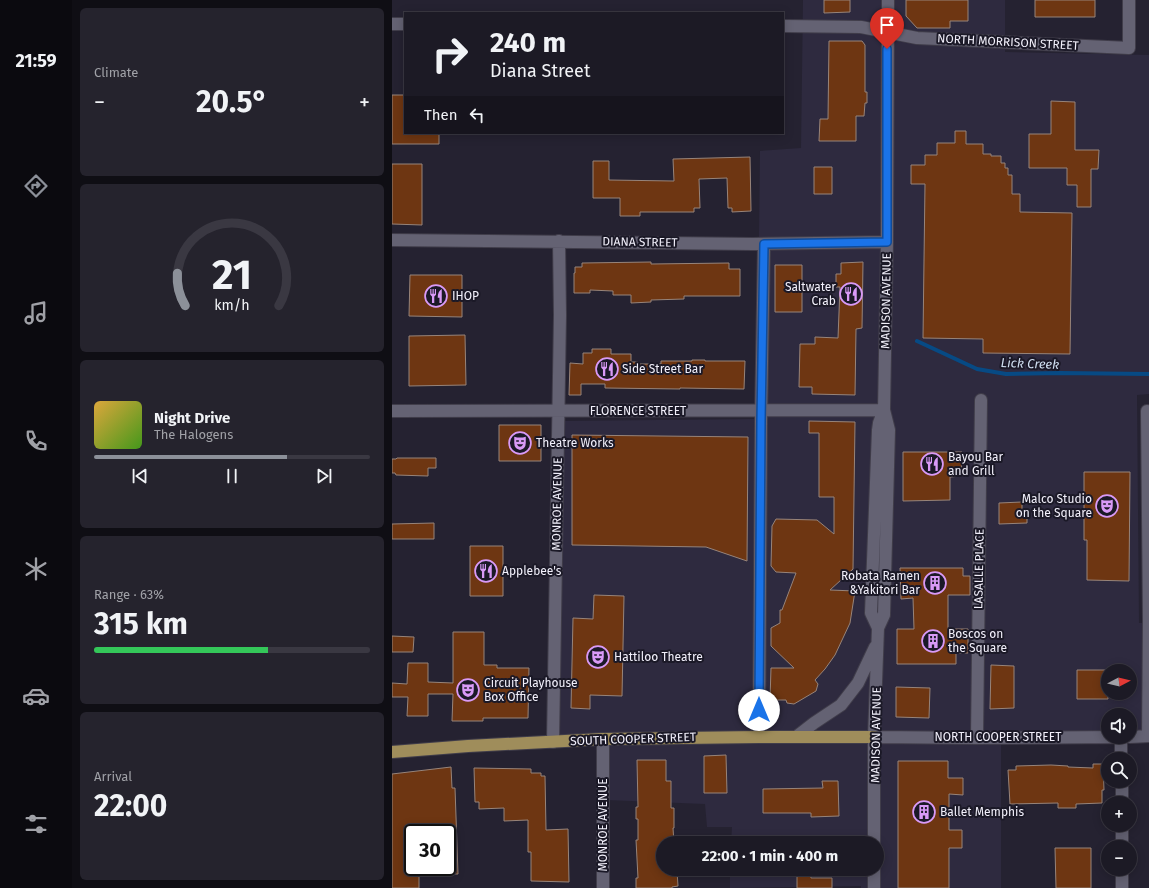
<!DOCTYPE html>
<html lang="en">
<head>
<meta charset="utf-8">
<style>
  :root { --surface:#1c1a25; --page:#25232d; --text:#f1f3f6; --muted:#a0a1a7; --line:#3a3842; --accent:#8c9099 }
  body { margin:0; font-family:"Fira Sans",sans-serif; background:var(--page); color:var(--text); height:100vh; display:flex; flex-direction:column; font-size:15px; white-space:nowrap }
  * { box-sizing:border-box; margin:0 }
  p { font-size:13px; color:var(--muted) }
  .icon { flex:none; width:22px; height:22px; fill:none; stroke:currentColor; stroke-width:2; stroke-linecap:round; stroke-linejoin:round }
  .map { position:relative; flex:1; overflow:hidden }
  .side { display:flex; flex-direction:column; gap:8px; padding:8px; background:#0f0e14; width:320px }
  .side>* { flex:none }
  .top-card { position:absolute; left:12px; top:12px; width:380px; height:122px; border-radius:0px; box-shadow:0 2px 10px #0003,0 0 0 1px var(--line); background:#1c1a25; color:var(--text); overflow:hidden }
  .needle { width:26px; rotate:83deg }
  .buttons { position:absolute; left:709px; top:664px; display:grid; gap:8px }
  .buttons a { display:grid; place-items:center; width:36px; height:36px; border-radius:50%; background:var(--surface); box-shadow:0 2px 10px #0003,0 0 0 1px var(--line); font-size:20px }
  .speed { position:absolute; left:12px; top:824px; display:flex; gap:8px; font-size:20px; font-weight:700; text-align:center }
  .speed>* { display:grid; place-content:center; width:52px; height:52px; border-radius:50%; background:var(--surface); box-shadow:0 2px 10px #0003,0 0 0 1px var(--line); line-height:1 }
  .speed .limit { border:2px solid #111; border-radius:6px; background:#fff; color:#111 }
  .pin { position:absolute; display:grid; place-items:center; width:34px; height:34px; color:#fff; margin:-41px -17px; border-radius:50% 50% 50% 0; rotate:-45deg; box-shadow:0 0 4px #0007 }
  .pin .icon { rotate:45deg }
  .me { position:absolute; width:44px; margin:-22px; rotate:0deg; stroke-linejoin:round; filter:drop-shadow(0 0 3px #0008) }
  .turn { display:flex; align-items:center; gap:14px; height:84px; padding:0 20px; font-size:18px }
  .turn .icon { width:52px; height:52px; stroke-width:2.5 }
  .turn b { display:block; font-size:28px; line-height:34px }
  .then { display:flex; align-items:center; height:38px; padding:0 20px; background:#0003; gap:8px; font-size:15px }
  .big { font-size:30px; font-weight:700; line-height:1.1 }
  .side .tile { flex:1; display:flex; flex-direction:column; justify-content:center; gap:6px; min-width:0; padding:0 14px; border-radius:6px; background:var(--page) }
  .side .dial { align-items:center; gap:0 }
  .dial svg { height:104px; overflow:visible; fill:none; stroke:var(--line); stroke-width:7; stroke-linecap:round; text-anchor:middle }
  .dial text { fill:var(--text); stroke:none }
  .song { display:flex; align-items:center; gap:12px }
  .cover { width:48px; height:48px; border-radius:6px; background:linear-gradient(135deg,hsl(40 70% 55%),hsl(100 70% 35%)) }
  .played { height:4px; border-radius:2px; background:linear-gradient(90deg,var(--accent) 70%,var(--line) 70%) }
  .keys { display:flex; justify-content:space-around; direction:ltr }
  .heat { display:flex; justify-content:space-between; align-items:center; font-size:22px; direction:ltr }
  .charge { height:6px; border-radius:3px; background:linear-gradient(90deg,#34c759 63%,var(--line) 0) }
  .trip { position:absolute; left:264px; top:836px; width:228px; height:40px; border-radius:20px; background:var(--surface); box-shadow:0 2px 10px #0003,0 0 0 1px var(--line); font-weight:700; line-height:40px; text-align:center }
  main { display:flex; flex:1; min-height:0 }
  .menu { display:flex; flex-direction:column; width:72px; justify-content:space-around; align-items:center; background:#0b0a0f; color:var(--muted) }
  .menu .icon { width:28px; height:28px }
  .menu .active { color:var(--accent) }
  .menu b { font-size:18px; color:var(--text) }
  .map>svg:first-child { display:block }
  .built { fill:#2e2a3f; fill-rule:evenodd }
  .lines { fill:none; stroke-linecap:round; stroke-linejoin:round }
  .stream { stroke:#074a84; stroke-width:4 }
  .building { fill:#6e3612; stroke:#97847a }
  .minor-casing { stroke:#403d4a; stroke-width:14 }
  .major-casing { stroke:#403d4a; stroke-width:14 }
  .minor { stroke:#646273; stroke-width:12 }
  .major { stroke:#9f8d5b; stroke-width:12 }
  .route-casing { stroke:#114b97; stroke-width:10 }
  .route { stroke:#1a73e8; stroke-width:7 }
  .labels { text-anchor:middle; stroke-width:4; stroke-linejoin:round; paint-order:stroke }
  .street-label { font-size:12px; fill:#f2f0fb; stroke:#1b1927 }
  .poi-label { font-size:12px; fill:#f2f0fb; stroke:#1b1927; text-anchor:start }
  .water-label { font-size:13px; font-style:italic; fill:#d0dff1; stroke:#1b1927 }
</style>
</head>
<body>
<main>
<nav class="menu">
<b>21:59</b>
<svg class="icon active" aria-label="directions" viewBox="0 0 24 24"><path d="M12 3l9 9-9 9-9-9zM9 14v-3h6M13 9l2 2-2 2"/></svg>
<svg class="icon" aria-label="music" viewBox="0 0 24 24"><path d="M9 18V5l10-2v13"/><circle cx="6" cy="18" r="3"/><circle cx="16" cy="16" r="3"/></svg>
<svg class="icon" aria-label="phone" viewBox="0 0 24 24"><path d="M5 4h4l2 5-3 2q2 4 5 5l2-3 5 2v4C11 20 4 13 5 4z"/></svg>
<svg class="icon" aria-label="climate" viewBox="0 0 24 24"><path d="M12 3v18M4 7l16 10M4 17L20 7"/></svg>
<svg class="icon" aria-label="car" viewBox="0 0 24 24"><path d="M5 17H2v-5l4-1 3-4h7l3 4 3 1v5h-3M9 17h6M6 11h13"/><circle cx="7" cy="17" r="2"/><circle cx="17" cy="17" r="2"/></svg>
<svg class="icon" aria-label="filters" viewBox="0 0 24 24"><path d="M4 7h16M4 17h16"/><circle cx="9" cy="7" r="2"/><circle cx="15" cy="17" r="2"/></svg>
</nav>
<section class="side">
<div class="tile"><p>Climate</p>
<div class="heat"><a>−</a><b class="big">20.5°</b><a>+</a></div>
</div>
<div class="tile dial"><svg viewBox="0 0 100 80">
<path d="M14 69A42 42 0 1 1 86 69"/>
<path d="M14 69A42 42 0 0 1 8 44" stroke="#8c9099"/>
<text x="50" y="56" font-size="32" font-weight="700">21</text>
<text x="50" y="72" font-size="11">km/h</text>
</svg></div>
<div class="tile">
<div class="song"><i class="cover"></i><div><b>Night Drive</b><p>The Halogens</p></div></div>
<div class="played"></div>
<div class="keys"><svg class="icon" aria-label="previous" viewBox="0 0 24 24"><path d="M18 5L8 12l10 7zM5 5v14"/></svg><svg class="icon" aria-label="pause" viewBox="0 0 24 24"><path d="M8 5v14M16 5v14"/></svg><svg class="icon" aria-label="next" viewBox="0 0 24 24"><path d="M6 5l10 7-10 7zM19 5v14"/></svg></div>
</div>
<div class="tile"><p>Range · 63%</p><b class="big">315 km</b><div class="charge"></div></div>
<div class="tile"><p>Arrival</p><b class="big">22:00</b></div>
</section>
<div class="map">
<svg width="757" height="888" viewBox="0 0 757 888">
  <rect width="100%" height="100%" fill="#252231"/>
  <path class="built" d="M411 0H613V52L757 55V394L745 395 747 623H757V736H738V715H716V736L609 737V888H469V886L338 888V869H485V843H339L340 827H315L313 804 215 800V736L168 737 169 421 365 419 368 151 409 148ZM716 671H738V693H716Z"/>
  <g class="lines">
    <path class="stream" d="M525 341 585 369 614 374 668 373 757 374"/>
  </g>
  <path class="building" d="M432 0H458V12L432 13Z
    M514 0H576V21H558V28H525L514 16Z
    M643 0H703V17H643Z
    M437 41H470L473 45V92H475V103H473L472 116H464V141H427L428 119H436Z
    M0 95H13V133H47V144H0Z
    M659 101 683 102V150H707L706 169H699V207H685V185H675V168H637V134H659Z
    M563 131H574V144H591V154H599V156H609V163H613V168H616V175H620V194H628V212L680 213 678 354 591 353V339L531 338 533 184H519V165H533V155H545V143H563Z
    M358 157 359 211 340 212V208H336L335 178 307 179 308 208H302V212H248V216H228V198H201V161H217V180L282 181 281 159Z
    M0 164H30V225L0 224Z
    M422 167H440V194H422Z
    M259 262V264L337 263V269H348V296H292V299L259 300V302L239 303V295H221V291L198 290V293H182V273H183V267H190V263Z
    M471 262 470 328 464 329 463 395 420 394V387H407L408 344H423V337L446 338 448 287H444V274H449V263Z
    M383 265H410V312H383Z
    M18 275H70V317L17 316Z
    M73 335 74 385 17 386V336Z
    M200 349H219V354H239V362H246L247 364H269V361H300V360H313V361H353L352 389 288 388V389L213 388V384H189V395H177L178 363 191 364V353H200Z
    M417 421 463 422 461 569 438 590 463 591 458 623 443 655 433 669 423 680 426 684 424 691 402 704 395 703 394 700H378L379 668H402L379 646V628L388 623V610H390L404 573 384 572 379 566 380 526 384 519 425 520 442 534V497H427V433H417Z
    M107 425H149V461H107Z
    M180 435 356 437 355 561 314 547 180 545Z
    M511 452H570L569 476 558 477V500L511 501Z
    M5 458H44V468H36V476L4 475 3 473H0V459H4Z
    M692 472H738L737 581 695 580V540H692Z
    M630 502V510H635V523L607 524V503Z
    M42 523V539H0V524Z
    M78 546H111V596H78Z
    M508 568H571V576H578V595H556V629H576V653H564V664H505V629H522L521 598 509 599Z
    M202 595 232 596 230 696 198 695V709L179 708 181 618 201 619Z
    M61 632H92V665H105V668H137L136 718H91V721H60L61 694H36V716H15L16 697H0V683L15 684 16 663H36V682L61 683Z
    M0 636 22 637 21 652H0Z
    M599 665 622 666V708L598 709Z
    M685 670H716V699H685Z
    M504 687 538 688 537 718 504 717Z
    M334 755 335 793H312V756Z
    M245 760H274V781H279V808H282V828H281L282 843H271V869H280V871H285L286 886 280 887V888H244V878H246L244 840H246V819H244V807H246Z
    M506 761H556V778H571V795L557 794V830H570V848H557V888H506Z
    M701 764H711L712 790H710V803L684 804V808H666V803L618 804 616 770H624V766L659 765 676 766V767L701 768Z
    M59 767 60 788H63L66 874H55V833H21V867H27V888H0V774Z
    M82 768 139 769V773H149V776H153L154 830 176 829 177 882 139 881V852H136V820L112 821V808L87 809V802H83Z
    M430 781H446L447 816 419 817V813H371V789L431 788Z
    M663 848H699V888H664Z
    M405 869H418L419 878H440V888H405Z"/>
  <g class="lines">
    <g class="minor-casing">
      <path id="minor" d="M0 24H13
        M391 26 469 27 525 38 737 48V0
        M0 240 361 244 495 242
        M0 411 492 410
        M755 411 757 621 756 736
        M486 628 492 615 497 430 492 410 495 242 496 0
        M367 737 369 421 372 244
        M404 737 422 723 449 705 466 683 483 647
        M482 737 585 738 731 737
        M729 737V759
        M738 737 757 736
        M585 738 589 400
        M211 739V888
        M161 742 168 315 167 241
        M730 781V803
        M730 825V847
        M482 843V737L486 628 479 613 486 430 487 423 492 410
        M730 869V888
        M482 888V869"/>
    </g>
    <g class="major-casing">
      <path id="major" d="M0 752 76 746 211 739 367 737H482"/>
    </g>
    <use href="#minor" class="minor"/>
    <use href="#major" class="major"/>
  </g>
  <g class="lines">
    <g class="route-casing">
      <path id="route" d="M367 710 369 421 372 244 495 242V49"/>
    </g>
    <use href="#route" class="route"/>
  </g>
  <defs>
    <g id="restaurant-ring" transform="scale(1.15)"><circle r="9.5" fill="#1b1927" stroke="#d99af7" stroke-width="1.5"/><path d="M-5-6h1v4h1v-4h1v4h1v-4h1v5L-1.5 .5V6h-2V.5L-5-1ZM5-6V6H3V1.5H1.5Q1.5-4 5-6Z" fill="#d99af7"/></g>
    <g id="theatre-ring" transform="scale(1.15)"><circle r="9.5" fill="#1b1927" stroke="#d99af7" stroke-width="1.5"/><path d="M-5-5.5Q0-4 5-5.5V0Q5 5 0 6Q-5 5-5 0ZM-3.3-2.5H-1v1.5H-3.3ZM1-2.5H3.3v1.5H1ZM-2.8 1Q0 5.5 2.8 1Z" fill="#d99af7"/></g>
    <g id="building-ring" transform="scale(1.15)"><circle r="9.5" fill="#1b1927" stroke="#d99af7" stroke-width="1.5"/><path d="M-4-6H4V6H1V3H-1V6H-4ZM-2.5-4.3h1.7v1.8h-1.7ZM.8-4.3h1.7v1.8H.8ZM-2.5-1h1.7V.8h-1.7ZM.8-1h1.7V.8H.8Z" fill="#d99af7"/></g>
  </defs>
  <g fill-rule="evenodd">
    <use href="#restaurant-ring" x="459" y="294"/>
    <use href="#restaurant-ring" x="44" y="296"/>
    <use href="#restaurant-ring" x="215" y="369"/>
    <use href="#theatre-ring" x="128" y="443"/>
    <use href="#restaurant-ring" x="540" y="464"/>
    <use href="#theatre-ring" x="715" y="506"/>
    <use href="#restaurant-ring" x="94" y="571"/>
    <use href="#building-ring" x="543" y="583"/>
    <use href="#building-ring" x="541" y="641"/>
    <use href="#theatre-ring" x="206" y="657"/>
    <use href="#theatre-ring" x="76" y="690"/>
    <use href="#building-ring" x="532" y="812"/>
  </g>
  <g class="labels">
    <g class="street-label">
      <text transform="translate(616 42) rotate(3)" y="4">NORTH MORRISON STREET</text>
      <text transform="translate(248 242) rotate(1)" y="4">DIANA STREET</text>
      <text transform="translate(494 301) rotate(-89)" y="4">MADISON AVENUE</text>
      <text x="246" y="415">FLORENCE STREET</text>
      <text transform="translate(165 504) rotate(-89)" y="4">MONROE AVENUE</text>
      <text transform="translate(587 569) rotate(-89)" y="4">LASALLE PLACE</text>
      <text transform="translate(484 735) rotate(-89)" y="4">MADISON AVENUE</text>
      <text x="606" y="741">NORTH COOPER STREET</text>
      <text transform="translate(241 739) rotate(-2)" y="4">SOUTH COOPER STREET</text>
      <text transform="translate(211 825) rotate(-90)" y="4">MONROE AVENUE</text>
    </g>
    <g class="poi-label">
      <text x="444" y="291" text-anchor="end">Saltwater<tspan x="444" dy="14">Crab</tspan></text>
      <text x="60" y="300">IHOP</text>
      <text x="230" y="373">Side Street Bar</text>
      <text x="144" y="447">Theatre Works</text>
      <text x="556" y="461">Bayou Bar<tspan x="556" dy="14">and Grill</tspan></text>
      <text x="700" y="503" text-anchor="end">Malco Studio<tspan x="700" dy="14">on the Square</tspan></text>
      <text x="110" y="575">Applebee's</text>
      <text x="528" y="580" text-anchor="end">Robata Ramen<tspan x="528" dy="14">&amp;Yakitori Bar</tspan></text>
      <text x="556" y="638">Boscos on<tspan x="556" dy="14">the Square</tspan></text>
      <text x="222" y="661">Hattiloo Theatre</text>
      <text x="92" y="687">Circuit Playhouse<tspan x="92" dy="14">Box Office</tspan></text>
      <text x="548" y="816">Ballet Memphis</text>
    </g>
    <g class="water-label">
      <text transform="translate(638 363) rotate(2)" y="5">Lick Creek</text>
    </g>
  </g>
</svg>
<div class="buttons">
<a><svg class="needle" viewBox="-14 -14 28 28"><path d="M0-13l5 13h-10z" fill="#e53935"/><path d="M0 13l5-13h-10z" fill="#a0a1a7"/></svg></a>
<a><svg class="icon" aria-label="sound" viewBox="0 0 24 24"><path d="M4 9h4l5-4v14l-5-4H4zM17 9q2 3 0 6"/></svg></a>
<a><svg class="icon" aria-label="search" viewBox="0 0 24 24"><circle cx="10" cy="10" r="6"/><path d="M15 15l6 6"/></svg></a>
<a>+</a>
<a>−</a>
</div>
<div class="speed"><div class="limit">30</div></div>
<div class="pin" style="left:495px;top:49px;background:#d93025"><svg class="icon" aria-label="arrive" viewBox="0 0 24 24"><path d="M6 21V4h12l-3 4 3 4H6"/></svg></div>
<svg class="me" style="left:367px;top:710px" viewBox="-20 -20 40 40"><circle r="19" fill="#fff"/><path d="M0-13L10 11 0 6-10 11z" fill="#1a73e8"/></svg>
<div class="trip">22:00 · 1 min · 400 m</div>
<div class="top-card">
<div class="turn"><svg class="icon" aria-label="right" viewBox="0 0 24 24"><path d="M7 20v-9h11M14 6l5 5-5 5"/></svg><div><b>240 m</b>Diana Street</div></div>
<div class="then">Then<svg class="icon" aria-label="left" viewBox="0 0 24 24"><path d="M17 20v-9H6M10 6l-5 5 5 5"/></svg></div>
</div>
</div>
</main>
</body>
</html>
